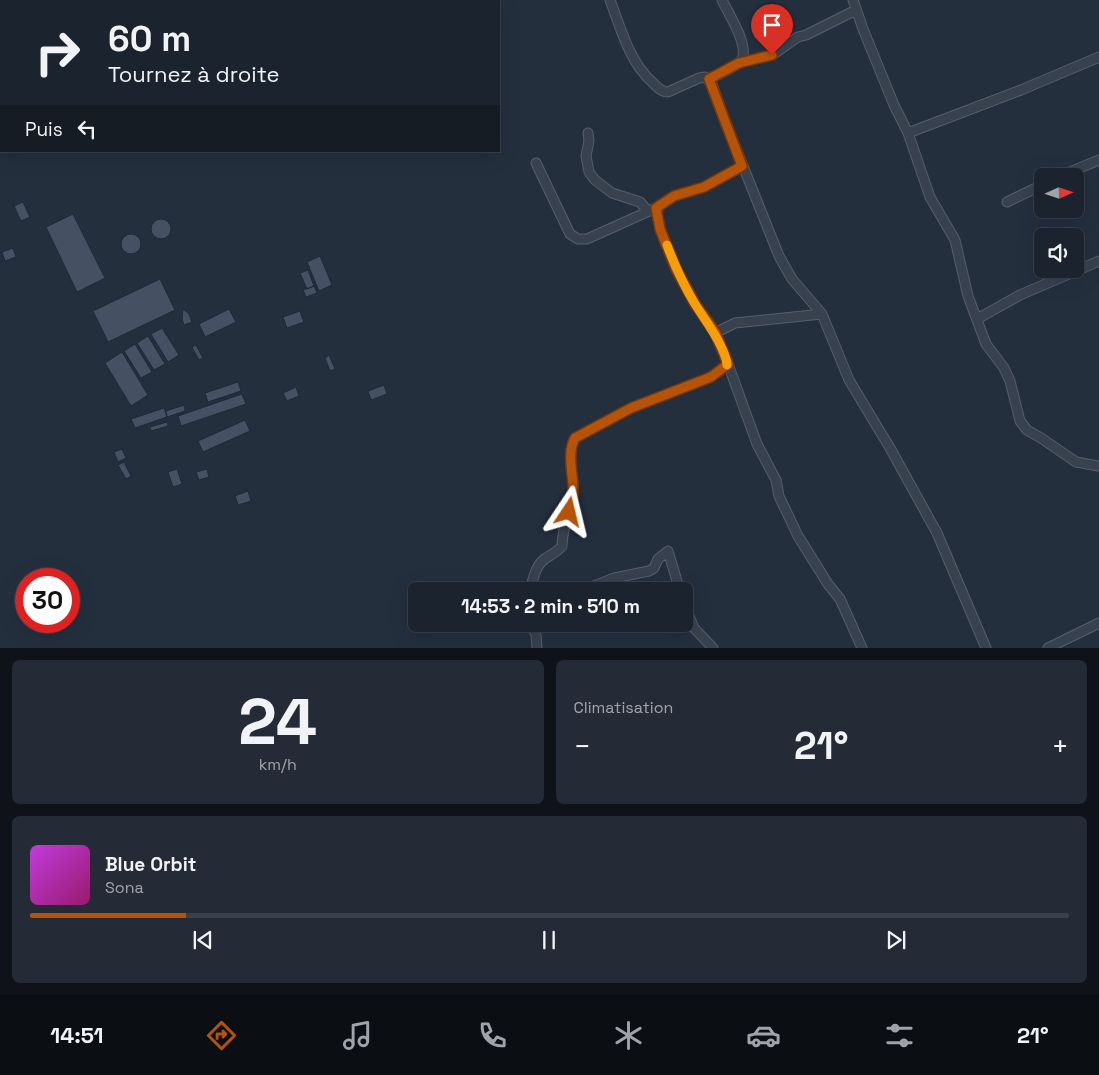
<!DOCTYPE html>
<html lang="fr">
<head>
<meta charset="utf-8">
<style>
  :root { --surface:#1b232e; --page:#242b36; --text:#f1f3f6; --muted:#a0a4aa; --line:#39404a; --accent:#b45309 }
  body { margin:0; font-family:"Space Grotesk",sans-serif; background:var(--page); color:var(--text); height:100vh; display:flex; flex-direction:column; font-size:19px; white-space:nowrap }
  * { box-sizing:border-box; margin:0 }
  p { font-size:16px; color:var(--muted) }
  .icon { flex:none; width:28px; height:28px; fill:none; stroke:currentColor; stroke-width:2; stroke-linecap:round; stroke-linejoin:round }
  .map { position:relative; height:648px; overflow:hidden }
  .side { display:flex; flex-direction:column; gap:12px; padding:12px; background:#0f1319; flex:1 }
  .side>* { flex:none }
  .hud { position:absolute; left:0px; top:0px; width:500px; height:152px; box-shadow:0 5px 20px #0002,0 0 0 1px var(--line); background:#1b232e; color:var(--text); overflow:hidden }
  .needle { width:32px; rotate:87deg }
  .tools { position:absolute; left:1034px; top:168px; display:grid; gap:10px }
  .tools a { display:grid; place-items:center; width:50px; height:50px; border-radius:8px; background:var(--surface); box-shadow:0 5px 20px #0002,0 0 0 1px var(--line); font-size:25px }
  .speed { position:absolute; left:15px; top:568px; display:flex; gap:10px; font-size:25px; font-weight:700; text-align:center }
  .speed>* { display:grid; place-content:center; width:65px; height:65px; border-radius:50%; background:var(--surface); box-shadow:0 5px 20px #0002,0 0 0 1px var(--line); line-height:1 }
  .speed .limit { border:8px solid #d22; background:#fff; color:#111 }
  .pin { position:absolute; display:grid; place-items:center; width:42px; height:42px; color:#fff; margin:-51px -21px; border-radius:50% 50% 50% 0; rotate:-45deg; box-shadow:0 0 5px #0007 }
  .pin .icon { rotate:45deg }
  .me { position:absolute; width:55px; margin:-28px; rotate:10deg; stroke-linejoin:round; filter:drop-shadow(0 0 4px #0008) }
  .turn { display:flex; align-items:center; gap:18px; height:105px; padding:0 25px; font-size:22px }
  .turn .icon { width:65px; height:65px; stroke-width:2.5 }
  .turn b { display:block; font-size:35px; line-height:42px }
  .then { display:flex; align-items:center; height:48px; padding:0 25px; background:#0003; gap:10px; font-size:19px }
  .big { font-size:38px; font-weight:700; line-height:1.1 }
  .side .widget { flex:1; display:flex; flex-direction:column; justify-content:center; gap:8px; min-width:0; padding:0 18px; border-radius:8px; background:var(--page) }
  .side .dial { align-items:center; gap:0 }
  .dial b { font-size:65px; line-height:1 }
  .song { display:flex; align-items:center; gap:15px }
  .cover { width:60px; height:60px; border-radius:8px; background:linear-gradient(135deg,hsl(290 70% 55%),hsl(320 70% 35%)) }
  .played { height:5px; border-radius:2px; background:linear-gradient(90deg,var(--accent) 15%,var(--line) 15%) }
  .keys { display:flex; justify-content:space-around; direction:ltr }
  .heat { display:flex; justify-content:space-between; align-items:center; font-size:28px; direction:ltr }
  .side .tiles { flex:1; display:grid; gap:12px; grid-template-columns:1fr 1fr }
  .widget:last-child { grid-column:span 2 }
  .trip { position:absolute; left:408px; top:582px; width:285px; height:50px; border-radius:8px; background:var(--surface); box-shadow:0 5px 20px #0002,0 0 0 1px var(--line); font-weight:700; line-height:50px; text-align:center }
  .dock { display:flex; height:80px; justify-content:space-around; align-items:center; background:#0b0e12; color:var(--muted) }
  .dock .icon { width:35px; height:35px }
  .dock .selected { color:var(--accent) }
  .dock b { font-size:22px; color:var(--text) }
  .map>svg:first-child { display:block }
  .building { fill:#455162; stroke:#1f2835 }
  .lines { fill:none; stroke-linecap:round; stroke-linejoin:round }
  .minor-casing { stroke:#565f6c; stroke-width:11 }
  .minor { stroke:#38414e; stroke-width:9 }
  .route-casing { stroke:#753606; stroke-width:12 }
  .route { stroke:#b45309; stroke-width:9 }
  .slow { stroke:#f59e0b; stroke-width:9 }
</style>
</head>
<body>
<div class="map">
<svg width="1099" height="648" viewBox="0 0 1099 648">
  <rect width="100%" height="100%" fill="#242f3e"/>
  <path class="building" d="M23 202 30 217 21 221 14 206Z
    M73 214 105 278 77 292 46 227Z
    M151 229a10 10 0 1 1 20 0a10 10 0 1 1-20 0Z
    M121 244a10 10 0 1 1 20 0a10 10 0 1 1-20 0Z
    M13 248 16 257 5 261 2 252Z
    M320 256 332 285 319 291 307 262Z
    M308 270 314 286 307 289 300 273Z
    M160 279 175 310 108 342 93 311Z
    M314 286 317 293 306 297 303 290Z
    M183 309 189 314 192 322 184 325 182 319Z
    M229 309 236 322 205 337 199 324Z
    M300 311 304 322 287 328 283 317Z
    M162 328 179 355 168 362 151 334Z
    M148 336 165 364 154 370 137 343Z
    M135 344 152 372 141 378 124 351Z
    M196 345 203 358 199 360 192 347Z
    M122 352 148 395 131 406 105 363Z
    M329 355 335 369 330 371 325 358Z
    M238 382 241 391 208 402 205 393Z
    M384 385 387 394 371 400 368 391Z
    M296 387 299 396 287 401 283 393Z
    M242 394 246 404 181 426 178 416Z
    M184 405 185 411 167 417 166 411Z
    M164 408 167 417 135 428 131 419Z
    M245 420 250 431 203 452 198 441Z
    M167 422 168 426 151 431 150 427Z
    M122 449 126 458 118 462 114 452Z
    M124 462 131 476 126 479 118 465Z
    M177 469 182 484 173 487 168 472Z
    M207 469 209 477 199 480 196 472Z
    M248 491 251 501 238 505 235 496Z"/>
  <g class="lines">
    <g class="minor-casing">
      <path id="minor" d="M610 0C621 29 629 61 652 82 657 87 661 92 668 92L699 78 705 77 712 84 725 121 779 256 792 279 822 314 849 380 890 448 937 533 986 648
        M853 0 863 29 894 105 908 133 930 197 955 240 968 296 986 344 1004 368 1010 381 1020 421 1027 430 1041 438 1076 462 1099 466
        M739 63 772 55 798 37 806 35 856 10
        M709 79C718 74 732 69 740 62 752 49 728 13 722 0
        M588 133 589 141 586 156 589 172 595 180 612 193 640 202 648 211
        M908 133 1021 90 1099 57
        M536 163 570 234 578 239H587L656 208 674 196 704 187 743 166
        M1060 176 1099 160
        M1007 202 1042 185
        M656 208 660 229 676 269 695 304 715 333 728 364 757 444 776 480 779 496 798 536 828 584 840 599 862 648
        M977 319 1020 295 1099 261
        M715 333 735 323 822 314
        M530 591C533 580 535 565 546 558 552 554 557 552 562 546 562 525 572 512 573 492 574 475 566 454 575 438L631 408 711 377 728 364
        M581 591 614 578 649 571 654 568 658 559 668 551 680 591
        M684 604 694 628 713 648
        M531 624 536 635 537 648
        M1048 648 1099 623"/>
    </g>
    <use href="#minor" class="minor"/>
  </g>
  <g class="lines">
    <g class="route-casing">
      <path id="route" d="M569 512C571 506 573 499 573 493 574 476 566 454 575 438L631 408 711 377 728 364 715 332 695 304 676 269 660 229 656 208 674 196 704 187 742 166 709 79 739 63 772 55"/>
    </g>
    <use href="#route" class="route"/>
    <path class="slow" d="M667 245C675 266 684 286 695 304 705 320 726 348 727 365"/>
  </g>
</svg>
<div class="tools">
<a><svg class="needle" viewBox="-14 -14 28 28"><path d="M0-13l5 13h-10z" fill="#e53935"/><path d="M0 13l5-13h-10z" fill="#a0a4aa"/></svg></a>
<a><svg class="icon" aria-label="sound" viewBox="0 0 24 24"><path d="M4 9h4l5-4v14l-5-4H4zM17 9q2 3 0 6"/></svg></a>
</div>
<div class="speed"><div class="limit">30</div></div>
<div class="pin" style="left:772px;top:55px;background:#d93025"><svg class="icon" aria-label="arrive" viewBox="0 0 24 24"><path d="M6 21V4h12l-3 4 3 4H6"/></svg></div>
<svg class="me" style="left:569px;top:512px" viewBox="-20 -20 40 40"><path d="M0-17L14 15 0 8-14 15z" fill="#b45309" stroke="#fff" stroke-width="4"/></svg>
<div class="trip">14:53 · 2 min · 510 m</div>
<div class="hud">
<div class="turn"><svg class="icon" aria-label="right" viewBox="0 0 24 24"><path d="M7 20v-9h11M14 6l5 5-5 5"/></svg><div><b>60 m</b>Tournez à droite</div></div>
<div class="then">Puis<svg class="icon" aria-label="left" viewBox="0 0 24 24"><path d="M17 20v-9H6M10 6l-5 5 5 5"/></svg></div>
</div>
</div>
<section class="side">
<div class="tiles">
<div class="widget dial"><b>24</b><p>km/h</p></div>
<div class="widget"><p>Climatisation</p>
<div class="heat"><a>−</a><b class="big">21°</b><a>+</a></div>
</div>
<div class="widget">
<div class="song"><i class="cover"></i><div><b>Blue Orbit</b><p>Sona</p></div></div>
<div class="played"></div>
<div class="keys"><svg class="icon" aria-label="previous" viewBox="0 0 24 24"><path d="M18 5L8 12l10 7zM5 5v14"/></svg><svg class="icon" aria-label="pause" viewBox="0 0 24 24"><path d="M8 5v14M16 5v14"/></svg><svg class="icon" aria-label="next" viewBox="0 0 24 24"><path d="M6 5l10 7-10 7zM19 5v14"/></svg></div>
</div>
</div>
</section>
<nav class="dock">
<b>14:51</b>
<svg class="icon selected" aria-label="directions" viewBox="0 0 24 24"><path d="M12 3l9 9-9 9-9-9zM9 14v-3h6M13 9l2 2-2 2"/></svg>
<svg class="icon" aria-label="music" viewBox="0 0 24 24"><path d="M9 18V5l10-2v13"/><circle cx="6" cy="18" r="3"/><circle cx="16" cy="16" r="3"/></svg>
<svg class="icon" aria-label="phone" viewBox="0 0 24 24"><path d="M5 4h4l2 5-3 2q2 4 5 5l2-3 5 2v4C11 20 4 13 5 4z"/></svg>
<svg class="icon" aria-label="climate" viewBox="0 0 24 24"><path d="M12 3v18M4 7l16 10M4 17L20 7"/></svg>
<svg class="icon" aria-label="car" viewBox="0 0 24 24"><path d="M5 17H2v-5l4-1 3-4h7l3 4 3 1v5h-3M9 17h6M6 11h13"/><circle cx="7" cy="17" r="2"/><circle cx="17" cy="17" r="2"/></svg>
<svg class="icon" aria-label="filters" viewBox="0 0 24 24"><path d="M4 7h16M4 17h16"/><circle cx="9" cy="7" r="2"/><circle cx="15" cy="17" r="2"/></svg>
<b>21°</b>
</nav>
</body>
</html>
